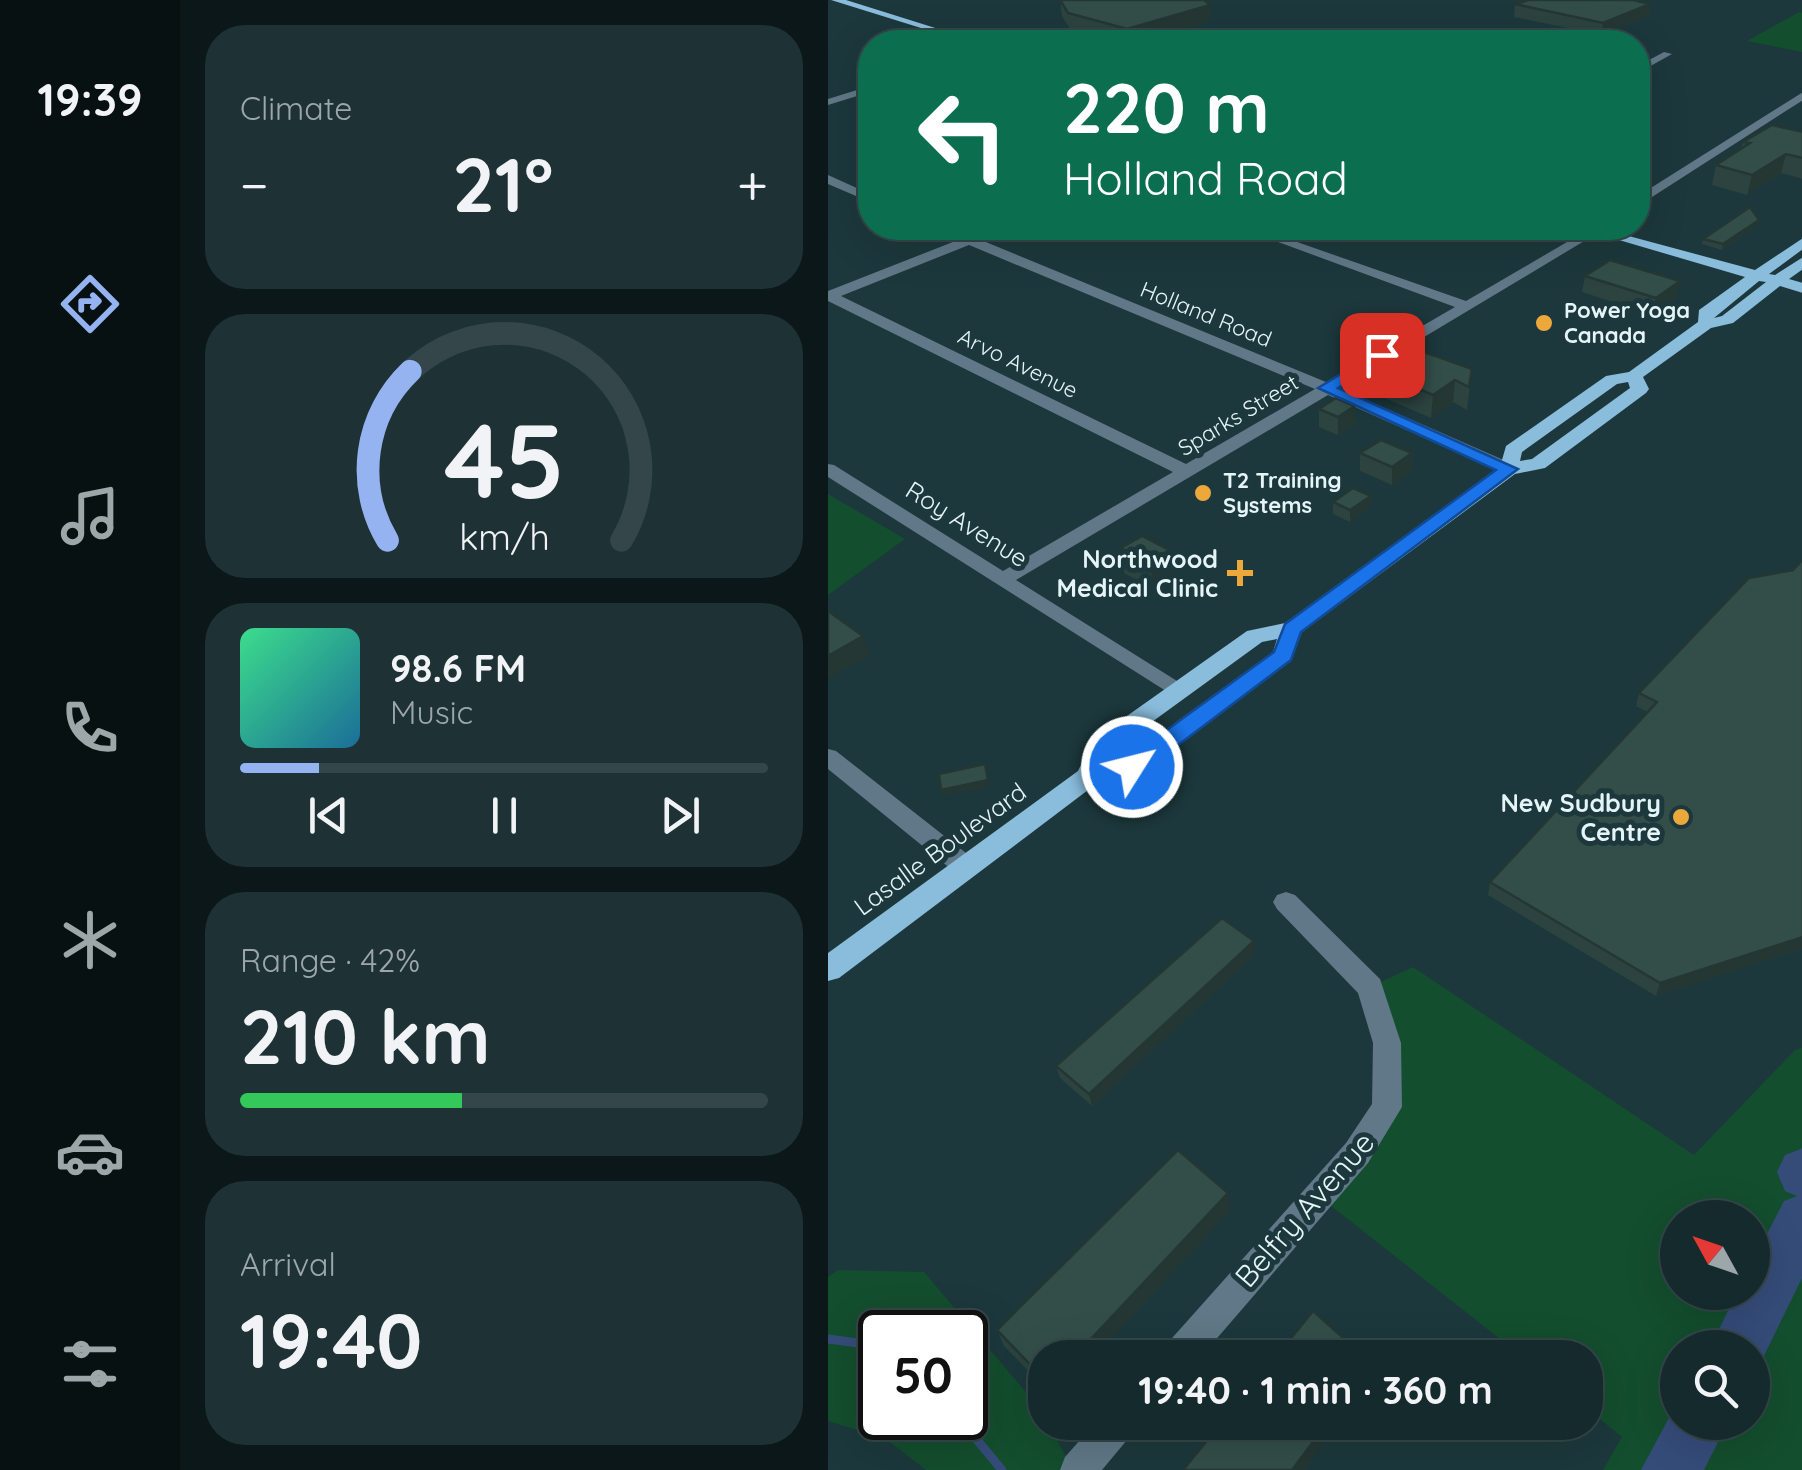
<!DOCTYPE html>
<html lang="en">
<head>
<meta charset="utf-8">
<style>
  :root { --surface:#152a2d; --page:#1e3235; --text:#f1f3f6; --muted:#9da7aa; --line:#344649; --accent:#95b2f1 }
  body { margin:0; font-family:Quicksand,sans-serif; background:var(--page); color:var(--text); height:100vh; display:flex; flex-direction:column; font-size:38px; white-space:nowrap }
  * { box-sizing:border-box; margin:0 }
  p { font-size:32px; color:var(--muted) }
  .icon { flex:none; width:55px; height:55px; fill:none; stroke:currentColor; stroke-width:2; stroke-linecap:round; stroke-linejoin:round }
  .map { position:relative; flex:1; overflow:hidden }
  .drawer { display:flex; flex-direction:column; gap:25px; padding:25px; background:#0c1719; width:648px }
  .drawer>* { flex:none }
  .guide { position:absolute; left:30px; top:30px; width:792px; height:210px; border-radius:40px; box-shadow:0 10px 40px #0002,0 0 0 2px var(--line); background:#0b6e4f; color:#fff; overflow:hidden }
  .needle { width:65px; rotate:310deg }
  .controls { position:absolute; left:832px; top:1200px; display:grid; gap:20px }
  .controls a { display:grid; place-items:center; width:110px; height:110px; border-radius:50%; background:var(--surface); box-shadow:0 10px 40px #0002,0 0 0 2px var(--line); font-size:50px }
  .speed { position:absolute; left:30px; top:1310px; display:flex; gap:20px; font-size:50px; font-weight:700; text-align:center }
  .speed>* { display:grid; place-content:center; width:130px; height:130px; border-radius:50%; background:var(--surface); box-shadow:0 10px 40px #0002,0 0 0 2px var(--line); line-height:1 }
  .speed .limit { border:5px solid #111; border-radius:15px; background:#fff; color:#111 }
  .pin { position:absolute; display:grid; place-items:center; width:85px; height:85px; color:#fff; margin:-42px; border-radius:20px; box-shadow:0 5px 15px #0006 }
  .me { position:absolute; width:110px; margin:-55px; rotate:54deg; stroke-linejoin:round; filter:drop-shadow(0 0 8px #0008) }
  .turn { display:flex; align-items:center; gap:35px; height:210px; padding:0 40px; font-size:45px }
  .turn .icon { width:130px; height:130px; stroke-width:2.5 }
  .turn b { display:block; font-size:70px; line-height:85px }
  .big { font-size:75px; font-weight:700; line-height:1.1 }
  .drawer .card { flex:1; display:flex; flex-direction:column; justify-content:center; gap:15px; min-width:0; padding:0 35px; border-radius:40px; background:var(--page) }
  .drawer .dial { align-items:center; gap:0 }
  .dial svg { height:260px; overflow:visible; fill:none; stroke:var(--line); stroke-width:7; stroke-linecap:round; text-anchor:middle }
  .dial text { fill:var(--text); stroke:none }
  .song { display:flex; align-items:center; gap:30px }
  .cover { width:120px; height:120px; border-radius:15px; background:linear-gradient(135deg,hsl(150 70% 55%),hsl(200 70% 35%)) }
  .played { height:10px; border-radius:5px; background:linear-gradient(90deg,var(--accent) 15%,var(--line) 15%) }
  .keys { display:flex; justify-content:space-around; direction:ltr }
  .heat { display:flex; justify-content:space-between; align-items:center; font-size:55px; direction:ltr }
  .charge { height:15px; border-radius:8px; background:linear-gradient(90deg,#34c759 42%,var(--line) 0) }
  .trip { position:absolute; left:200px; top:1340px; width:575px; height:100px; border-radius:40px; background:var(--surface); box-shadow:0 10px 40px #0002,0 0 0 2px var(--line); font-weight:700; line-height:100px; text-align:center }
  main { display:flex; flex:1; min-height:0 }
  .menu { display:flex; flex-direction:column; width:180px; justify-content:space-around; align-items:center; background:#081112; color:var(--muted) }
  .menu .icon { width:70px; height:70px }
  .menu .selected { color:var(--accent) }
  .menu b { font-size:45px; color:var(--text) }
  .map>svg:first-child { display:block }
  .green { fill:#134e2e; fill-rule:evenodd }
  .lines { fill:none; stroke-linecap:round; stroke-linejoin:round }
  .stream { stroke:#354c79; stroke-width:9 }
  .river { fill:#354c79; fill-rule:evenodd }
  .minor { fill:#607887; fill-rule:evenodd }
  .major { fill:#8abcdc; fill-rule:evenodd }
  .wall { fill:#2c433f }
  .shaded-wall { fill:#243733 }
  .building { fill:#334e49; stroke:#243733; stroke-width:2.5 }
  .route { fill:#1a73e8; stroke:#114b97; stroke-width:2.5 }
  .poi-dot { fill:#eda83c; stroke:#1c383c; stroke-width:4 }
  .labels { text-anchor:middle; stroke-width:10; stroke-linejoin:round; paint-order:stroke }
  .far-poi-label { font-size:22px; font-weight:bold; fill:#e4f4f7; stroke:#1c383c; text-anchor:start }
  .far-street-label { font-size:22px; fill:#e4f4f7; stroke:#1c383c }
  .street-label { font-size:25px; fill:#e4f4f7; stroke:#1c383c }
  .poi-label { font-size:25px; font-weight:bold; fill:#e4f4f7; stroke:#1c383c; text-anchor:end }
  .near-street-label { font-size:30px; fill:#e4f4f7; stroke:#1c383c }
</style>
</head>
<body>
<main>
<nav class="menu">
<b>19:39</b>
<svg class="icon selected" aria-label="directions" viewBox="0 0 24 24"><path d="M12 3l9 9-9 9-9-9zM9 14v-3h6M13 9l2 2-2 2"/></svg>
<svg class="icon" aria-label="music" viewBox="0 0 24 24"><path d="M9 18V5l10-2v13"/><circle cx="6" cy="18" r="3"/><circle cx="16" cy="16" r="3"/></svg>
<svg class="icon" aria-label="phone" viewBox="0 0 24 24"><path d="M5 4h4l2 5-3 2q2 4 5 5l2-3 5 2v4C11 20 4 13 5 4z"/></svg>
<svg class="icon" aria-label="climate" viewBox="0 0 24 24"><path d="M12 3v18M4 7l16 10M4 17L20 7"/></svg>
<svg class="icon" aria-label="car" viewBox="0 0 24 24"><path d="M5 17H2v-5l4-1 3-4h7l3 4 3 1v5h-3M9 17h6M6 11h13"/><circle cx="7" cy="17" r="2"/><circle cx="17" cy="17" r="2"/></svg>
<svg class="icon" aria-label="filters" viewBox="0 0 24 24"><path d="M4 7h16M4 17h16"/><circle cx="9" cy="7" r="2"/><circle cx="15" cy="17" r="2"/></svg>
</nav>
<section class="drawer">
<div class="card"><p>Climate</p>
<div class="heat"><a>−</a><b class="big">21°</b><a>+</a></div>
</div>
<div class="card dial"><svg viewBox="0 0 100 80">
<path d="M14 69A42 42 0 1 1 86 69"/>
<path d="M14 69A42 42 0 0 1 21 17" stroke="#95b2f1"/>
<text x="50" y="56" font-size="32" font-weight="700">45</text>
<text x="50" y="72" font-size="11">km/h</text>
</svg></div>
<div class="card">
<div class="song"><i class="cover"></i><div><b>98.6 FM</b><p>Music</p></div></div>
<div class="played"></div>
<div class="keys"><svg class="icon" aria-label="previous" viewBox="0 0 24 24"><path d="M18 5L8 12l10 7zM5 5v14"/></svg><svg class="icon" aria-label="pause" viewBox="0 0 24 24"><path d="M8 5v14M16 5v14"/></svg><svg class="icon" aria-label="next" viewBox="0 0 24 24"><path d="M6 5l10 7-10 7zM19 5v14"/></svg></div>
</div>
<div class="card"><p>Range · 42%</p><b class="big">210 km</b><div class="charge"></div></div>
<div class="card"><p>Arrival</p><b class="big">19:40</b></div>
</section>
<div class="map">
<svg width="975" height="1470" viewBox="0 0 975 1470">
  <rect width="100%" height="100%" fill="#1c383c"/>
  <path class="green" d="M971 12 974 13V52L919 41Z
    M0 494 77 539 0 595Z
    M585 967 866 1155 967 1050 974 1048V1470H775L794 1437 758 1408V1358L695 1357 493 1198 548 1133 544 986ZM850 1218H925V1292H850ZM850 1348H925V1422H850Z
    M10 1270 96 1272 213 1410 245 1470H98L58 1439 0 1421V1277ZM52 1332H138V1418H52Z"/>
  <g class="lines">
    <path class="stream" d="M0 1339 52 1346
      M131 1418 174 1470"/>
    <path class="river" d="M975 1148V1276L930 1368 925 1370V1348H882L909 1292H925V1261L956 1201 969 1196 957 1191 949 1172 957 1155Z
      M850 1401V1422H900L876 1470H813Z"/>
    <path class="minor" d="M836 52 844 54 810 73V66Z
      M42 86V92L0 105V99Z
      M975 92V100L810 206V196Z
      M0 175 42 194V202L0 184Z
      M105 228H122L141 235 162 228H178L153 240 498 382 627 307 412 228H429L638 301 763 228H778L511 388 687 465V473H675L500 395 188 580 357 686 360 691 357 696 349 698 0 477V464L6 465 175 571 345 472 0 301V291L130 240ZM141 245 487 389 358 464 13 296Z
      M0 749 8 751 147 860 150 867 147 874 138 877 129 874 0 769Z
      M458 892 467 895 552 979 573 1043 574 1107 540 1163 372 1358H332L337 1346 518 1143 544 1104 545 1043 530 993 449 909 445 902 449 895Z
      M268 1422H309L304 1434 274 1470H232L237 1457Z"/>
    <path class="major" d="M3 0H18L152 42H138Z
      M750 228H771L927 270 975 238V249L941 274 947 275 975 257V269L961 279 975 283V293L952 286 905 323 883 328 815 377 821 389 818 393 717 468 687 474 474 632 463 661 313 773 268 784 11 978 0 981V953L250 771 265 740 419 631 457 623 672 467 678 446 778 376 801 372 870 322 871 310 917 277ZM931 281 938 282 894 316 886 318ZM800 382 802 388 704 459 692 461 694 452 789 384ZM449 639 445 652 296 760 279 763 284 751 434 642Z"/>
  </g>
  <path class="wall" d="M232 0 382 5V21L311 42H291L242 29 234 16Z
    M687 4H822L820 16 773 35 686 17Z
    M975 132V179L953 173 919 195 884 185 888 165 913 149 915 142Z
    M930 225 894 250 874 244 875 239Z
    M757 276 849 298 824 315 754 292Z
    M644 369 639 410 625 402 603 418 547 394 548 371Z
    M527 406V424L510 435 491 427V409Z
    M532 453H584L583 471 564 485 532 471Z
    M543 496 542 508 522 522 505 514V502Z
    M293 548 343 551 345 576 325 589 296 573Z
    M975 559V948L828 996 660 895 662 882 820 712 808 706 811 693 965 570Z
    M427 954 264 1106 232 1078 228 1066Z
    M402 1210 265 1358H218V1389L176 1346 169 1330Z"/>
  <path class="shaded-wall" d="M822 4 820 16 773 35 775 23Z
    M382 5V21L311 42H301L299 29Z
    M958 154 953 173 919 195 924 175Z
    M931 220 930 225 894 250 895 244Z
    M852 281 849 298 824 315 828 298Z
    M627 380 625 402 603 418 605 395Z
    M527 406V424L510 435V417Z
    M584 453 583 471 564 485V467Z
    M543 496 542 508 522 522V510Z
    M343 551 345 576 325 589 322 564Z
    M35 636 41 655 0 679V656Z
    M157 764 162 786 115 796 113 790Z
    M975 937V948L828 996 832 983Z
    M426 941 427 954 264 1106 261 1094Z
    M400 1193 402 1210 265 1358H245Z
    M500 1422H513L477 1470H464Z"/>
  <path class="building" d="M232 0H376L382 5 299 29 240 13Z
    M701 0H805L822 4 775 23 687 4Z
    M944 125 975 132V158L958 154 924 175 888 165 922 143 915 142Z
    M922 207 931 220 895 244 875 239Z
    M782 260 852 281 828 298 757 276Z
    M585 348 644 369 641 387 627 380 605 395 548 371Z
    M508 398 527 406 510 417 491 409Z
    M553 440 584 453 564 467 532 453Z
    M525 488 543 496 522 510 505 502Z
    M314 536 343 551 322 564 293 548Z
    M975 559V937L832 983 662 882 829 702 811 693 921 578 965 570Z
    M0 611 35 636 0 656Z
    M157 764 160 780 113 790 111 774Z
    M394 918 426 941 261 1094 228 1066Z
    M350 1150 400 1193 245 1358H218V1381L169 1330Z
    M485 1311 538 1358H447Z
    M394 1422H500L464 1470H355Z"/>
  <path class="route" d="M549 352 562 355 510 388 690 469 473 632 463 660 313 773H296L293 767 296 761 446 652 457 624 668 470 490 388Z"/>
  <g class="poi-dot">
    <circle cx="716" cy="323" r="10"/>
    <circle cx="375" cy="493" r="10"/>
    <path d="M407 558h10v10h10v10h-10v10h-10v-10h-10v-10h10z"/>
    <circle cx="853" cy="817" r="10"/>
  </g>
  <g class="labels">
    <g class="far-poi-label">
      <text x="736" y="318">Power Yoga<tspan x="736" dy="25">Canada</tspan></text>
      <text x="395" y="488">T2 Training<tspan x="395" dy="25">Systems</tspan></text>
    </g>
    <g class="far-street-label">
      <text transform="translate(378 314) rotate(22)" y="8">Holland Road</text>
      <text transform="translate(190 363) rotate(26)" y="8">Arvo Avenue</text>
      <text transform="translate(410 415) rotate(-31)" y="8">Sparks Street</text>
    </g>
    <g class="street-label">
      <text transform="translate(139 524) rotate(32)" y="9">Roy Avenue</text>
      <text transform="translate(112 849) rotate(-36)" y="9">Lasalle Boulevard</text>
    </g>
    <g class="poi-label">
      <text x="390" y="568">Northwood<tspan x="390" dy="29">Medical Clinic</tspan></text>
      <text x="833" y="812">New Sudbury<tspan x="833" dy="29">Centre</tspan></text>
    </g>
    <g class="near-street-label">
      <text transform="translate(477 1210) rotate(-49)" y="10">Belfry Avenue</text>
    </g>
  </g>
</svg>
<div class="controls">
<a><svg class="needle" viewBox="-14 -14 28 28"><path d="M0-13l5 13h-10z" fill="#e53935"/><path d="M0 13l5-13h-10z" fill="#9da7aa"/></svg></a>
<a><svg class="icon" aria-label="search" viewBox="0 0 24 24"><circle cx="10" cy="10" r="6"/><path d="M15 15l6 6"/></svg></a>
</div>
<div class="speed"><div class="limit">50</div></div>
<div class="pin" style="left:554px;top:355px;background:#d93025"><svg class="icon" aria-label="arrive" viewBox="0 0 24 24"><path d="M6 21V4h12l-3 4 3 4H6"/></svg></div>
<svg class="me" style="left:304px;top:767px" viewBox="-20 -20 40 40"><circle r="17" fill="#1a73e8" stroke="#fff" stroke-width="3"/><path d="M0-11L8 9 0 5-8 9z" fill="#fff"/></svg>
<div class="trip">19:40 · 1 min · 360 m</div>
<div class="guide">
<div class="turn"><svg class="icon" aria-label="left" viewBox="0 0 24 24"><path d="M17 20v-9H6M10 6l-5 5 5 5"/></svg><div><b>220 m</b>Holland Road</div></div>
</div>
</div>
</main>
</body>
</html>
